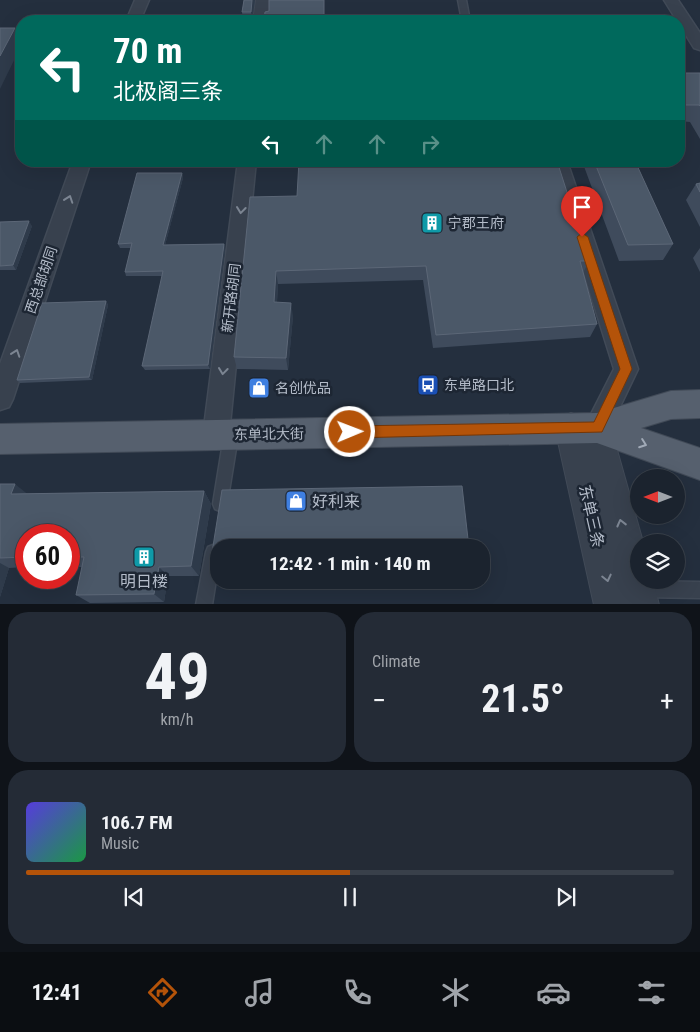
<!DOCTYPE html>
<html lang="en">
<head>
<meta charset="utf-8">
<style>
  :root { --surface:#1b232e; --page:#242b36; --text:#f1f3f6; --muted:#a0a4aa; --line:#39404a; --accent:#b45309 }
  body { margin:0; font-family:"Roboto Condensed","Noto Sans SC",sans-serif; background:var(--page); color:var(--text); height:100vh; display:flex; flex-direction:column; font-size:19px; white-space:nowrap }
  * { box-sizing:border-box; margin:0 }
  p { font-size:16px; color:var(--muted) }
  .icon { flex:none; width:28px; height:28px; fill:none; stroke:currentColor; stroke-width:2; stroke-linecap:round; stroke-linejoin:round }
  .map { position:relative; height:604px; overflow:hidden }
  .sheet { display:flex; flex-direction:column; gap:8px; padding:8px; background:#0f1319; flex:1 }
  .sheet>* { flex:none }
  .top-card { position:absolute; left:15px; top:15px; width:670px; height:152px; border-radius:20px; box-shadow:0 5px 20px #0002,0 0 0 1px var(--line); background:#00695c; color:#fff; overflow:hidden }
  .needle { width:32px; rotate:270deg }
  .tools { position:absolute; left:630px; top:469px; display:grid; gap:10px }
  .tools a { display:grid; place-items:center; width:55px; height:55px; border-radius:50%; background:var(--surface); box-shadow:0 5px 20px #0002,0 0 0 1px var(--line); font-size:25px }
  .speed { position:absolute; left:15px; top:524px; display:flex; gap:10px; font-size:25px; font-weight:700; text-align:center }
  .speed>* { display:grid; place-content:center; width:65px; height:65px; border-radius:50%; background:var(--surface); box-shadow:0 5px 20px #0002,0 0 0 1px var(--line); line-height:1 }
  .speed .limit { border:8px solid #d22; background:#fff; color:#111 }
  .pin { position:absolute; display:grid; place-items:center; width:42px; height:42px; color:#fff; margin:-51px -21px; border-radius:50% 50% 50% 0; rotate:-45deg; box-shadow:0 0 5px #0007 }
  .pin .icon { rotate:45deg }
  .me { position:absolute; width:55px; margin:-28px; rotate:89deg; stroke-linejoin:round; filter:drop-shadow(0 0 4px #0008) }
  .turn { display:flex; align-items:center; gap:18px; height:105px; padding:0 15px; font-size:22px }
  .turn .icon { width:65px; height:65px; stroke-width:2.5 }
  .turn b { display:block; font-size:35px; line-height:42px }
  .lanes { display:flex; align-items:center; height:48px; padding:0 15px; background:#0003; justify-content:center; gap:25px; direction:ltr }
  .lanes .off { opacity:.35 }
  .big { font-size:38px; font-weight:700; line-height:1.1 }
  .sheet .card { flex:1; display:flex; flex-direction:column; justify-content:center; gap:8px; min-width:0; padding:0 18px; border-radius:20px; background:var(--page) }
  .sheet .dial { align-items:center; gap:0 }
  .dial b { font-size:65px; line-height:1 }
  .song { display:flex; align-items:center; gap:15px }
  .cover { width:60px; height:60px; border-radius:8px; background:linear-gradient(135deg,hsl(250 70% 55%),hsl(140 70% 35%)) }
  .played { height:5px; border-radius:2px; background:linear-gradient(90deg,var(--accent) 50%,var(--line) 50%) }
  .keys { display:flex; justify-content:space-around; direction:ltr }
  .heat { display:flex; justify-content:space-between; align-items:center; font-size:28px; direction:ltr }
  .sheet .tiles { flex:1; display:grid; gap:8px; grid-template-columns:1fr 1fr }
  .card:last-child { grid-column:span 2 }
  .trip { position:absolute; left:210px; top:539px; width:280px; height:50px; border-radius:20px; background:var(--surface); box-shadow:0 5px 20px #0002,0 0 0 1px var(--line); font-weight:700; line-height:50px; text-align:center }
  .dock { display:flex; height:80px; justify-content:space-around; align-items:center; background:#0b0e12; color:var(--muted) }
  .dock .icon { width:35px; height:35px }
  .dock .active { color:var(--accent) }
  .dock b { font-size:22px; color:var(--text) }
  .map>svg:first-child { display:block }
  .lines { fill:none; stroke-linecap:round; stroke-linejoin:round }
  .service-casing { stroke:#414a57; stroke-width:3 }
  .minor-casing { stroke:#414a57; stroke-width:3 }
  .tertiary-casing { stroke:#414a57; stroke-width:2 }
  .primary-casing { stroke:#414a57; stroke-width:2 }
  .service { fill:#38414e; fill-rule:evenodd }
  .minor { fill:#38414e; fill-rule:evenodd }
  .tertiary { fill:#38414e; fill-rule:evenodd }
  .primary { fill:#56606e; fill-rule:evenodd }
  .wall { fill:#3f4b5c }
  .shaded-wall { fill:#2f3b4b }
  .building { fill:#4b5868; stroke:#5c6777 }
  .oneway { stroke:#7c8592 }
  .oneway2 { stroke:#a1aab7 }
  .route { fill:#b45309; stroke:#753606 }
  .labels { text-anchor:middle; stroke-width:5; stroke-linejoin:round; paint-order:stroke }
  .poi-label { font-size:14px; fill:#b4bcc9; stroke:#1d2633; text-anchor:start }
  .street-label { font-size:14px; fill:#b4bcc9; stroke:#1d2633 }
  .near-poi-label { font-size:16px; fill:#b4bcc9; stroke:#1d2633; text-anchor:start }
  .near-street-label { font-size:16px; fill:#b4bcc9; stroke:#1d2633 }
</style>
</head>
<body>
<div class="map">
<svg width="700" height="605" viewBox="0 0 700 605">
  <rect width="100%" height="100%" fill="#242f3e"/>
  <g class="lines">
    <g class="service-casing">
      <path id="service" d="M458 0H466L470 21H462Z
        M231 430 236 432 238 436 227 504 225 509 220 511 215 509 213 504 224 436 226 432Z
        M213 545 219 548V561L212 605H196L206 552 208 547Z
        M639 581 700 582V598L639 597 634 594 631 589 634 584Z"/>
    </g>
    <g class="minor-casing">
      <path id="minor" d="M135 0H149L140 21H126Z
        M256 0H270L268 21H253Z
        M664 0H678L700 33V50L694 48Z
        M73 161H91L13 399 9 407 0 410V364Z
        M238 161H256L229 435 225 444 216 447 207 444 203 435Z
        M549 161H567L638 369 606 436 597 440 588 436 584 428 614 369Z"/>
    </g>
    <g class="tertiary-casing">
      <path id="tertiary" d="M571 413 582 418 584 422 586 418 597 413 608 418 643 542H639V580H653L659 605H594L555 428 560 418Z"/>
    </g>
    <g class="primary-casing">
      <path id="primary" d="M700 390V418L671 419 641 428 700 448V480L597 443 0 454V424L597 413 671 391Z"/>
    </g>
    <use href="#service" class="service"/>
    <use href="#minor" class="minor"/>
    <use href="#tertiary" class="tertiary"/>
    <use href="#primary" class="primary"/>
  </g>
  <path class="wall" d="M244 0H255L252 21H243L242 12Z
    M679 73H700V139L690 122 679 121Z
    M31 161H64L62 165H33Z
    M582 161H635L673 244 663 260 619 261Z
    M182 173 183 178 165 245 224 244 225 249 210 369 145 370 142 366 163 276H126L125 272 131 248H120L118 244Z
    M700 183V227L686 200 696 184Z
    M250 197 589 261 583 273 597 324 590 337 433 348 423 280 278 284 277 302 293 316 288 370 237 369 234 357Z
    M0 222 32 226 16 270H0Z
    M700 248V272L693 258Z
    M106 301 108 305 92 380 20 383 17 380Z
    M0 484 27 494 204 491 211 504 199 576H168L164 602 90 603 76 595 82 567H69V535H26V567L9 568 0 597Z
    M219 548V575H218L210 565Z
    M340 580H466V581L340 583Z"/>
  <path class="shaded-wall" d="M252 0H255L252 21 251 12Z
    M15 28 21 43V46L0 89V56Z
    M182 173 183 178 164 249 163 245Z
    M29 221 32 226 16 270 13 265Z
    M224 244 225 249 210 369 208 365Z
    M276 271 278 284 276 316 274 302Z
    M106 301 108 305 92 380 89 377Z
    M291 303 293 316 288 370 286 358Z
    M15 484 30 496 11 494Z
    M204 491 211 504 199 576 191 566Z
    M0 563 9 568 0 597Z
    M159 567 168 576 164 602 154 594Z"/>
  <path class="building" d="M244 0H252L251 12H242Z
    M269 0H324V21H264L265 12 269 11Z
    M0 28H15L0 56Z
    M679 73H700V106L699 105H679Z
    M299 161H557L589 261H580L597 324 436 335 426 266 276 271 274 302 291 303 286 358 234 357 250 197 297 196Z
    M594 161H635L673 244 628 245Z
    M137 173H182L163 245 224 244 208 365 142 366 163 271 125 272 132 243 118 244Z
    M700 183V192L696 184Z
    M29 221 13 265 0 266V222Z
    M106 301 89 377 17 380 42 303Z
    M0 484H15L11 494 204 491 191 566 159 567 154 594 76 595 84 557H69V535H26V557L0 558Z
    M462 486 469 548H219V565H210L222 490Z"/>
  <defs><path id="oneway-chevron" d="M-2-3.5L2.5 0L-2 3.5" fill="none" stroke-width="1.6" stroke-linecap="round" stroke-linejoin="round" transform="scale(1.25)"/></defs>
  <g class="oneway">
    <use href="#oneway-chevron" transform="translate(69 199) rotate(-71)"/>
    <use href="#oneway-chevron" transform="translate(241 210) rotate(97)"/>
    <use href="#oneway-chevron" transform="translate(16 353) rotate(-71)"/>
    <use href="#oneway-chevron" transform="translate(223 371) rotate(97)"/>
    <use href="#oneway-chevron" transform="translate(621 523) rotate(-104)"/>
    <use href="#oneway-chevron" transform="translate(607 578) rotate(77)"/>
  </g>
  <use class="oneway2" href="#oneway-chevron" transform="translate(643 444) rotate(20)"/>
  <path class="route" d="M582 233 588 237 632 369 602 432 350 438 345 436 343 432 345 428 350 426 594 422 620 369 577 237Z"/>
  <defs>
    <g id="building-square" transform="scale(1.125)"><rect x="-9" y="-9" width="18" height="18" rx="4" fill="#0f9aa8" stroke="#1d2633"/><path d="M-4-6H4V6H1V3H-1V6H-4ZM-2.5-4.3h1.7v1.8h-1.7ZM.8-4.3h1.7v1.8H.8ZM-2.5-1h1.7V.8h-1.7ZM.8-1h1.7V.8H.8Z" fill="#fff"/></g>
    <g id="bus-square" transform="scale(1.125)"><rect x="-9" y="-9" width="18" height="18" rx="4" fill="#1a4fb4" stroke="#1d2633"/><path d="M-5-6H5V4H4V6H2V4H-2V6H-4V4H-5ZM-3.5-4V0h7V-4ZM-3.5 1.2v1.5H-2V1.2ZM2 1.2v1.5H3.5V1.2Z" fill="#fff"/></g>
    <g id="shop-square" transform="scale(1.125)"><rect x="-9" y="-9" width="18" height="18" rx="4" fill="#3f7fe0" stroke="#1d2633"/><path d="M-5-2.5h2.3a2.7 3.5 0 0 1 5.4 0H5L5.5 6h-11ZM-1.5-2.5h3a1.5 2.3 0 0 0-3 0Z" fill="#fff"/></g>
  </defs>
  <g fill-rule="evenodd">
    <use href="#building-square" x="432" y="223"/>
    <use href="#bus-square" x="428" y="385"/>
    <use href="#shop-square" x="259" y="388"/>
    <use href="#shop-square" x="296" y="501"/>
    <use href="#building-square" x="144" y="557"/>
  </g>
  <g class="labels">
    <g class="poi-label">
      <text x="448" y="228">宁郡王府</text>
      <text x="444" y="390">东单路口北</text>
      <text x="275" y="393">名创优品</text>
    </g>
    <g class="street-label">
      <text transform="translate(41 280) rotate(-71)" y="5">西总部胡同</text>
      <text transform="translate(231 298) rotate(-83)" y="5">新开路胡同</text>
      <text transform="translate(269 434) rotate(-1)" y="5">东单北大街</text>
    </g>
    <g class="near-poi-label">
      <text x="312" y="507">好利来</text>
      <text x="144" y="587" text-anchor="middle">明日楼</text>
    </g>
    <g class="near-street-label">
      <text transform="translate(592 516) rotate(77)" y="6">东单三条</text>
    </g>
  </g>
</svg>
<div class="tools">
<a><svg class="needle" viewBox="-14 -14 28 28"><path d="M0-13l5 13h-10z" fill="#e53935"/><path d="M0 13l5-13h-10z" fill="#a0a4aa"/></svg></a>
<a><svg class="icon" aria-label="layers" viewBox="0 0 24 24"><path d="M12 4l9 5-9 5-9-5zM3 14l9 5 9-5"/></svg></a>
</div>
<div class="speed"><div class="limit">60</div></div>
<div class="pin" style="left:582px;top:237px;background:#d93025"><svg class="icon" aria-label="arrive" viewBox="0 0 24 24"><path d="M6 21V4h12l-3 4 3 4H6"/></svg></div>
<svg class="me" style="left:350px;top:432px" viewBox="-20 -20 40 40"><circle r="17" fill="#b45309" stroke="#fff" stroke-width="3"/><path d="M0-11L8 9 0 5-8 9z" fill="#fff"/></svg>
<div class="trip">12:42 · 1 min · 140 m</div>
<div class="top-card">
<div class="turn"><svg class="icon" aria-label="left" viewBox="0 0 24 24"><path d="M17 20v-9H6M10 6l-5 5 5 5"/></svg><div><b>70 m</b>北极阁三条</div></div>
<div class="lanes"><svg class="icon" aria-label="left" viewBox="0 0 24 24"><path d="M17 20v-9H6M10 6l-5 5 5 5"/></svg><svg class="icon off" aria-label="ahead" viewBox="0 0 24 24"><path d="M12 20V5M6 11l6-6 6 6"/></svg><svg class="icon off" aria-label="ahead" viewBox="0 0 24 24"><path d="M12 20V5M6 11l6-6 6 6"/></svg><svg class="icon off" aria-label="right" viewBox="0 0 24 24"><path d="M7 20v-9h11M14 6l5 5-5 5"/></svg></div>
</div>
</div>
<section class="sheet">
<div class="tiles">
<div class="card dial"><b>49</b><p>km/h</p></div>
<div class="card"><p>Climate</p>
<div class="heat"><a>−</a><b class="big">21.5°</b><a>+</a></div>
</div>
<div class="card">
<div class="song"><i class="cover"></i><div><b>106.7 FM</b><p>Music</p></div></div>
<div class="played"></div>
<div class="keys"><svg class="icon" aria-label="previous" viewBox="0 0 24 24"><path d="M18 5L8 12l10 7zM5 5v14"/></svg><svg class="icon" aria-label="pause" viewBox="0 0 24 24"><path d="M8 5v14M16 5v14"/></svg><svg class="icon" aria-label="next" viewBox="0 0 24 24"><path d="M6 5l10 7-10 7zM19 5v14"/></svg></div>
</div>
</div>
</section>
<nav class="dock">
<b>12:41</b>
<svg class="icon active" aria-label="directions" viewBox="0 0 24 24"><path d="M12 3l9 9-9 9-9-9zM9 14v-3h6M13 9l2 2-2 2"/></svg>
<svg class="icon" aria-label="music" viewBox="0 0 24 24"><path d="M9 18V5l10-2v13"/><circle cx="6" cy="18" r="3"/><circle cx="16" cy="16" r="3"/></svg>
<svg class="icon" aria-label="phone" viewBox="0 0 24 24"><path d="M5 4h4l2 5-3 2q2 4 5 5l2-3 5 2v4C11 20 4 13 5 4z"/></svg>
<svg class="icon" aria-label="climate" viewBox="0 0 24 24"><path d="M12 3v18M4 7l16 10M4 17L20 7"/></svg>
<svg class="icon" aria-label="car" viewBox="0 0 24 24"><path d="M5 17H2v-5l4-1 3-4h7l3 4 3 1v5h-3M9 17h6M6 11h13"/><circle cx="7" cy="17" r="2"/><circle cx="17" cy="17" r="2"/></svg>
<svg class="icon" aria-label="filters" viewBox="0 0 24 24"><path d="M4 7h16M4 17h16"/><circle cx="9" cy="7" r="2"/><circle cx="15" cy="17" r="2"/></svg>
</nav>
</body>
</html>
